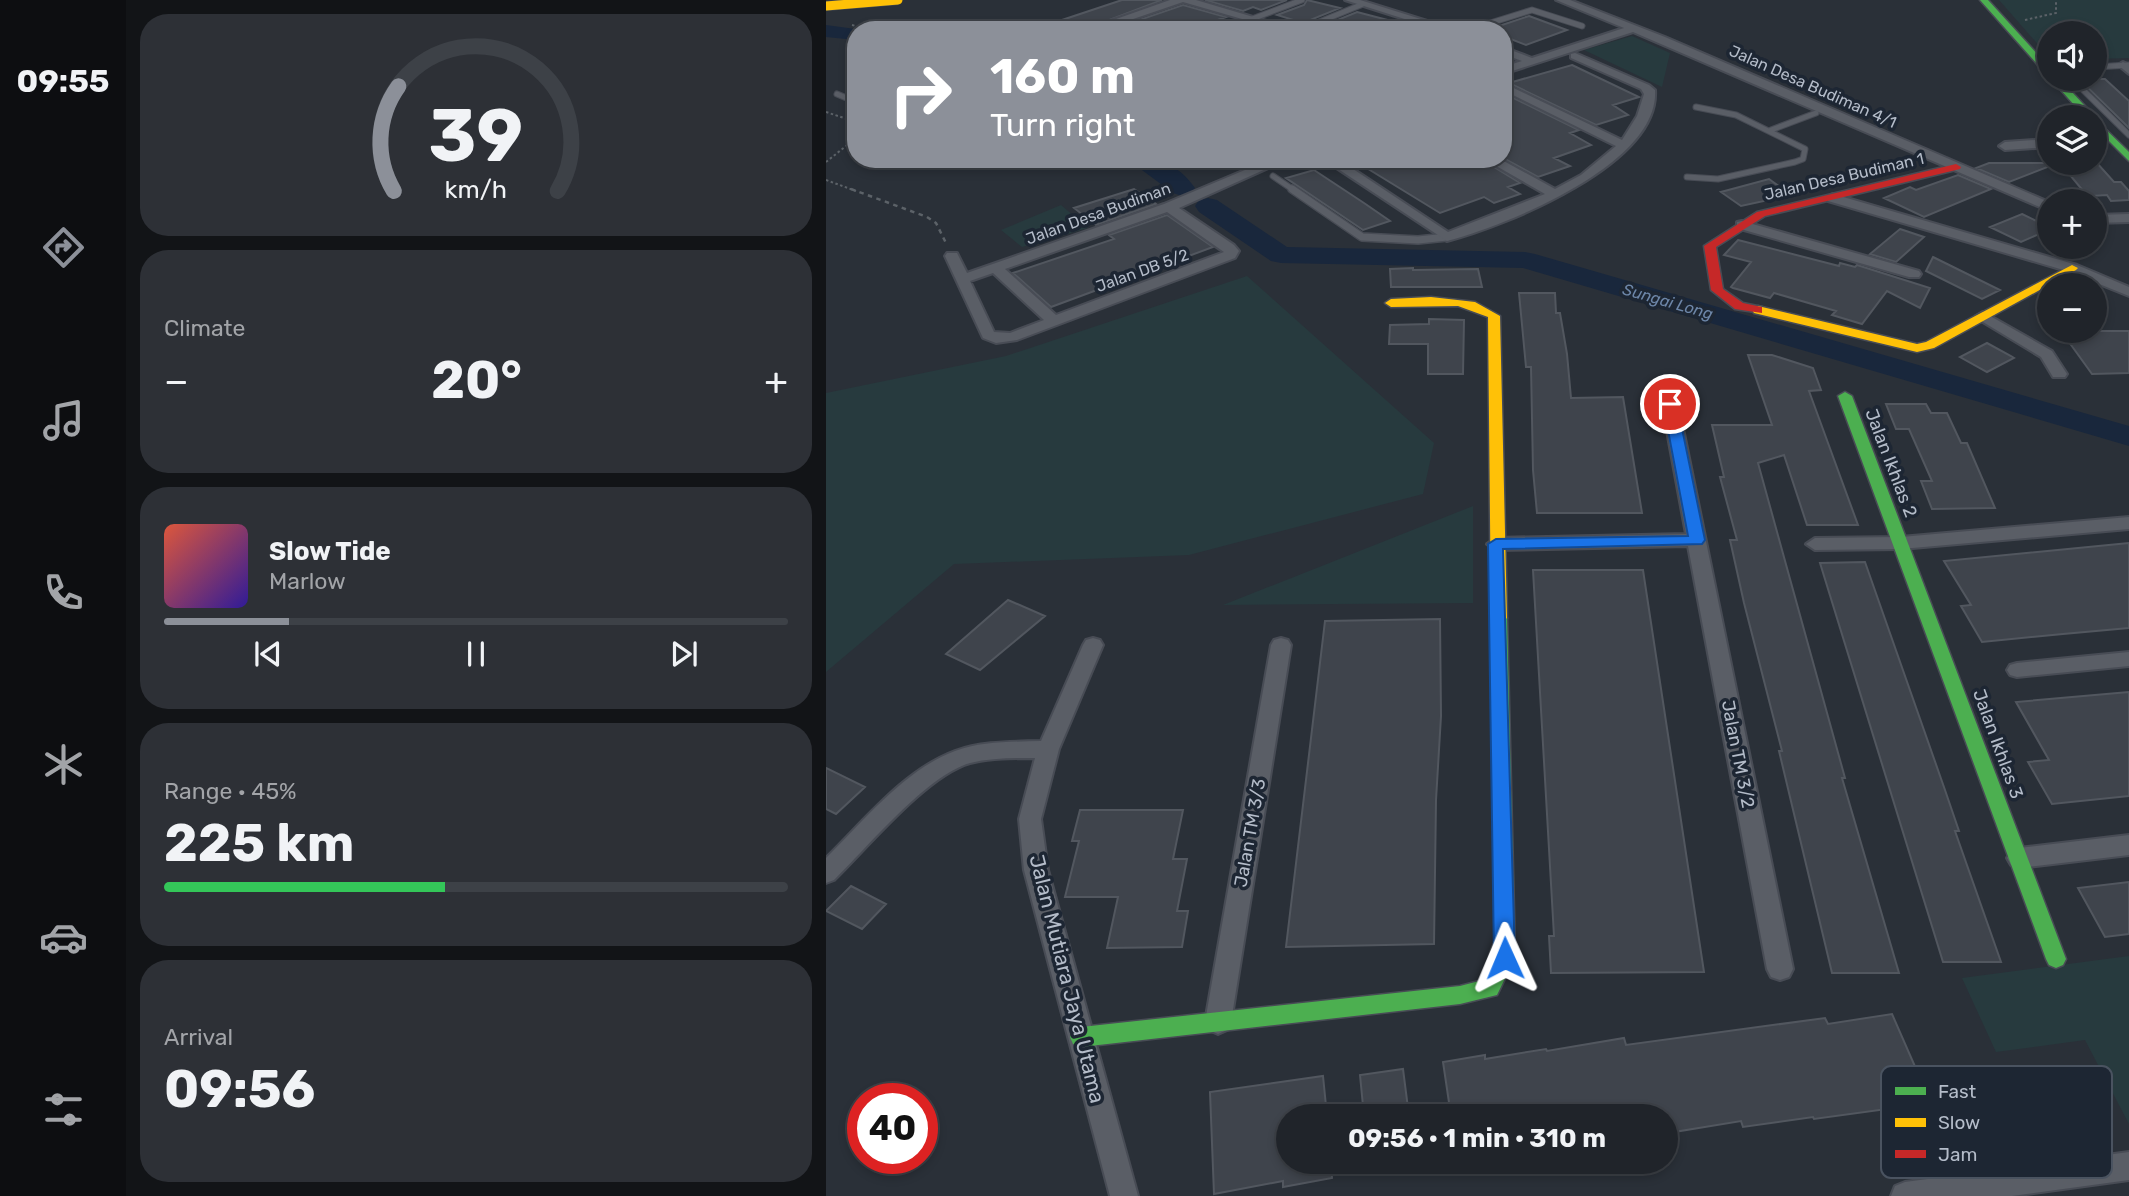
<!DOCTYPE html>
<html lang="en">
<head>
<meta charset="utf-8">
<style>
  :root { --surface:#20242a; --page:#2d3036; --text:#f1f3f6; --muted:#a2a4a8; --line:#3d4147; --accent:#8c9099 }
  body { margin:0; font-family:Rubik,sans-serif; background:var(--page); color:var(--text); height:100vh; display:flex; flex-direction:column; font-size:26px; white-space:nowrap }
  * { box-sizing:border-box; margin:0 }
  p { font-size:23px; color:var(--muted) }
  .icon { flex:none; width:38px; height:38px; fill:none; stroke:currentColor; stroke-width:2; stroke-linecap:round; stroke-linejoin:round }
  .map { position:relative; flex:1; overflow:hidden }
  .details { display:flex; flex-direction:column; gap:14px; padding:14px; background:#121417; width:700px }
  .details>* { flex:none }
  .hud { position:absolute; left:21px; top:21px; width:665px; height:147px; border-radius:28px; box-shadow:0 4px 10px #0003,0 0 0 2px var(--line); background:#8c9099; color:#fff; overflow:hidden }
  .fabs { position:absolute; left:1211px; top:21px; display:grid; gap:14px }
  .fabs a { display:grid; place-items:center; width:70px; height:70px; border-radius:50%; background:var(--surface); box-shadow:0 4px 10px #0003,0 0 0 2px var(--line); font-size:35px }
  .speed { position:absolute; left:21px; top:1083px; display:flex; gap:14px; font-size:35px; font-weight:700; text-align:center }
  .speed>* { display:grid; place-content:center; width:91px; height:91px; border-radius:50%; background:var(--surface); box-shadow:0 4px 10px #0003,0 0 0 2px var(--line); line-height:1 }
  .speed .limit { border:10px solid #d22; background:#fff; color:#111 }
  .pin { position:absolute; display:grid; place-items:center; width:60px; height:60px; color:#fff; margin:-30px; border:4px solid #fff; border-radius:50%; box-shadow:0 2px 7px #0007 }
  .me { position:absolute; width:77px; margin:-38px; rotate:359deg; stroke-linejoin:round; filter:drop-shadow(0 0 5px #0008) }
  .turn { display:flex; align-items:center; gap:24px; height:147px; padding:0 28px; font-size:32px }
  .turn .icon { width:91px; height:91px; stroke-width:2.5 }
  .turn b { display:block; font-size:49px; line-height:60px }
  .big { font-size:52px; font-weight:700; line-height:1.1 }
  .details .widget { flex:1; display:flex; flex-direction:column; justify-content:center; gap:10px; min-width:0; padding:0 24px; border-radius:28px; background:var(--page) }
  .details .dial { align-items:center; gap:0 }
  .dial svg { height:182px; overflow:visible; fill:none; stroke:var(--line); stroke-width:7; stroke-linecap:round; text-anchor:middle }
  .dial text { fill:var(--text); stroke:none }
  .song { display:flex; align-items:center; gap:21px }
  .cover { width:84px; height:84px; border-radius:10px; background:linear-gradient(135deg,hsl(10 70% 55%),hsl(250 70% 35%)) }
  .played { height:7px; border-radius:4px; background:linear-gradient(90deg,var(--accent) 20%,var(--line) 20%) }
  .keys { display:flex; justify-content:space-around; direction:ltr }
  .heat { display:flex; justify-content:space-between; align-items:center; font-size:38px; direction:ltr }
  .charge { height:10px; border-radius:5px; background:linear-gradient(90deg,#34c759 45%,var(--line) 0) }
  .trip { position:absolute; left:450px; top:1104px; width:402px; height:70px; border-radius:35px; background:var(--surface); box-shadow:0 4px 10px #0003,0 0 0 2px var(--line); font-weight:700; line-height:70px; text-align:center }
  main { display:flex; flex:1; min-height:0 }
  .tab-bar { display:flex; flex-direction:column; width:126px; justify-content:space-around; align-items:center; background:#0d0e11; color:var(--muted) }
  .tab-bar .icon { width:49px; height:49px }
  .tab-bar .current { color:var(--accent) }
  .tab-bar b { font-size:32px; color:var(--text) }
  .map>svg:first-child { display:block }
  .green { fill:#273a3e }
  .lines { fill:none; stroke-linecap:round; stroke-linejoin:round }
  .river { fill:#19273c; fill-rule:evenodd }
  .building { fill:#3f444c; stroke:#52575f; stroke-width:2 }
  .lane-far1-casing { stroke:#484c55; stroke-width:7 }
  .lane-casing { stroke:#484c55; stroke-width:10 }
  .street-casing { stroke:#484c55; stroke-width:4 }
  .fast-casing { stroke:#484c55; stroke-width:3 }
  .slow-casing { stroke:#484c55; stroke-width:3 }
  .jam-casing { stroke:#484c55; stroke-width:3 }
  .path-far1 { stroke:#5c6268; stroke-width:2; stroke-dasharray:2.5 2.5; stroke-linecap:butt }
  .path { stroke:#5c6268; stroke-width:2.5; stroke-dasharray:4.5 4.5; stroke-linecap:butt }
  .lane-far1 { stroke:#5a5e66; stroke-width:5 }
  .lane { stroke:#5a5e66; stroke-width:7 }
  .street { fill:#5a5e66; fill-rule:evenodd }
  .fast { fill:#4caf50; fill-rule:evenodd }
  .slow { fill:#ffc107; fill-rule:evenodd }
  .jam { fill:#c62828; fill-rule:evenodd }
  .slow-bridge-casing { stroke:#474c53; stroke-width:10; stroke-linecap:butt }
  .slow-bridge { stroke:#ffc107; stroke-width:9 }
  .route { fill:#1a73e8; stroke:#114b97; stroke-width:2 }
  .labels { text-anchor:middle; stroke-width:7; stroke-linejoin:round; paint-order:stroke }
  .far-street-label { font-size:16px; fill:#b4bcc9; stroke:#1d2633 }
  .far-water-label { font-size:16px; font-style:italic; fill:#6d86a8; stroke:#1d2633 }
  .street-label { font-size:18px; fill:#b4bcc9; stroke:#1d2633 }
  .near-street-label { font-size:21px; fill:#b4bcc9; stroke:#1d2633 }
  .key { fill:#1d2633; stroke:#4a5360; stroke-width:2 }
  .key-label { font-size:19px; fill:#b4bcc9 }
</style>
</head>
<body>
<main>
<nav class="tab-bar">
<b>09:55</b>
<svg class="icon current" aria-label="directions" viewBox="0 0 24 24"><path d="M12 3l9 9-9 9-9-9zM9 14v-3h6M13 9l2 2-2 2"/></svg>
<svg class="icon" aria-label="music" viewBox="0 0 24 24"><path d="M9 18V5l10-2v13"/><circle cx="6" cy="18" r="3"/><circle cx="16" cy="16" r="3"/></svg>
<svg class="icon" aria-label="phone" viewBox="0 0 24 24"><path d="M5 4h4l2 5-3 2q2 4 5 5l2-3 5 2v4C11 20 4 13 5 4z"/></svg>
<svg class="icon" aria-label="climate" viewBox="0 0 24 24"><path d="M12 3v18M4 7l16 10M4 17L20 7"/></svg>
<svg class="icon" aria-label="car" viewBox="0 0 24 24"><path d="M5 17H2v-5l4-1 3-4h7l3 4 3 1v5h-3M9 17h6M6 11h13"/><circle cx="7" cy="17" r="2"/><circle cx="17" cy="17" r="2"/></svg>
<svg class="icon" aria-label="filters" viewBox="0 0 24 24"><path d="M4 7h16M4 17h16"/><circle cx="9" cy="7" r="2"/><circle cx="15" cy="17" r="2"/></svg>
</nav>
<section class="details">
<div class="widget dial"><svg viewBox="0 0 100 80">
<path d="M14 69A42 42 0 1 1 86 69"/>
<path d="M14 69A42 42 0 0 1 16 23" stroke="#8c9099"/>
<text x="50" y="56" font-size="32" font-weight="700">39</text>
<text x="50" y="72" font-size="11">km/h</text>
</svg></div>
<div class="widget"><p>Climate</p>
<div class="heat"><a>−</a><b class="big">20°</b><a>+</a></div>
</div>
<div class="widget">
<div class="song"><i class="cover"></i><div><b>Slow Tide</b><p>Marlow</p></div></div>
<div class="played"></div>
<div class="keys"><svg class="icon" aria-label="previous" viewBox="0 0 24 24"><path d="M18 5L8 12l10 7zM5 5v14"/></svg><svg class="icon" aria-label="pause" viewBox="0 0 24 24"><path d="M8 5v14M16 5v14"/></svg><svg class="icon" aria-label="next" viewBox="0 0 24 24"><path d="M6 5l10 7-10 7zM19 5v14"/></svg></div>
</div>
<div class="widget"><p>Range · 45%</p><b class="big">225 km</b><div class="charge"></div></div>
<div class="widget"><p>Arrival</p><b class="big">09:56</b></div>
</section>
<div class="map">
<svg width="1303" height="1196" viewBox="0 0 1303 1196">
  <rect width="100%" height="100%" fill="#2a3038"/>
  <path class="green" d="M1173 0H1303V58L1269 59V33H1223V57Z
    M806 36 844 53 836 87 758 50Z
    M235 205 262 228 196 247 175 230Z
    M421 276 608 443 597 494 363 555 128 564 0 672V393L180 356Z
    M647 506V603L397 605Z
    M1303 956V1124L1259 1040 1170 1052 1136 978Z"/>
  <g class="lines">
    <path class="river" d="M0 25 37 30H30V40L0 37Z
      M301 159C331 159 350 161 369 188L365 193 356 196 347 193Z
      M382 198 391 200 461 247 699 252 709 254 1303 426V446L697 268 455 263 445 261 373 212 369 206 373 200Z"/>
  </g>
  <path class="building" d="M296 0H336L257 30H231L224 24Z
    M379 0H461L435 10 427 7 417 11Z
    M481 0 514 8 477 23 451 15 478 5Z
    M357 5 400 17 363 30H284Z
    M531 12 577 24 576 30 492 28Z
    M703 16 741 30 700 45 677 36V30H661Z
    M746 65 813 97 787 105 802 115 770 125 683 83Z
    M1253 79H1279L1303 101V128Z
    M677 93 753 130 744 133 765 145 728 158 744 166 712 177 677 158Z
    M526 159H655L694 183 682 187 694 194 668 203 658 197 614 213Z
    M1163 163H1229V164L1183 182 1150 168Z
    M1234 163H1271L1288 182H1295L1303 191V200L1285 201 1281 195 1265 196 1258 192Z
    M488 170 538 203 564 221 537 230 460 178Z
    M1132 175 1165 189 1098 217 1058 198 1084 187 1090 190Z
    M943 179 965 195 915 206 895 192Z
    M308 189 330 204 270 225 248 208Z
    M1196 214 1221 226 1214 229 1220 231 1195 242 1164 227Z
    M341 215 387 247 225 307 187 273 288 239 283 235Z
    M1074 229 1098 237 1070 262 1044 254Z
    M912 240 1013 266 1014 263 1029 267 1031 265 1104 288 1094 308 1061 291 1036 324 1006 315 1010 311 948 293 944 298 907 288 905 287 925 262 898 255Z
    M1107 257 1174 290 1156 299 1100 271Z
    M587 268V270L652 269 656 287H565L564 269Z
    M693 293H729L730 313H734L741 354 745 398 797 397 816 513H711L707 470 705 367H700Z
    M603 319 638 320 637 374H602V344H563L564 325 603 324Z
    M1235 331H1303V373L1266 374Z
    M1161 343 1185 356 1188 358 1161 372 1134 357Z
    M922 355H946L987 368 995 390 983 391 1032 525H981L958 455 932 463 1019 778H1016L1073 973H1006L953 751H956L918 603 904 540H911L894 477H898L886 425H946Z
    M1060 404H1100L1105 413H1121L1135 443H1141L1169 508 1106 509 1095 481H1106L1083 429H1070Z
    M1303 543V628L1237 634 1156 642 1135 606 1145 605 1118 561Z
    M1039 562 1119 790 1133 831H1129L1175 962H1117L994 563Z
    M707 570H817L878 972 725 973 723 936H728Z
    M182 600 219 616 154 670 120 654Z
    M614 619 615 716 610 800 608 944 460 947 499 621Z
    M1303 692V796L1226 804 1202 762 1223 760 1190 702Z
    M0 768 39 787 10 814 0 809Z
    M254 810H357L347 859H361L351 911H362L356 947 281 948 292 897H239L253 841H246Z
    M1303 882V934L1279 937 1252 888Z
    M25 886 60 904 36 929 0 911Z
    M1066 1014 1105 1103 988 1119 987 1117 917 1127 915 1121 848 1132 844 1116H625L617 1062 659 1055V1059L720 1049 721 1051 798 1038 800 1045 999 1018 1002 1024Z
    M577 1069 583 1116H538L534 1075Z
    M497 1076 501 1116H462V1162H505L506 1178 457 1187V1181L388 1194 384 1092Z"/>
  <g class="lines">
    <g class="lane-far1-casing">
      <path id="lane-far1" d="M426 19 476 0
        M212 26 226 30
        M474 30 537 4
        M642 30 706 10 756 26
        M1269 67 1303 65
        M1246 79 1303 135
        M11 94 30 102
        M945 130 990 113
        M447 176 469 191
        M861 177 892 179 969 162 977 159 979 149 910 115 870 107"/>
    </g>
    <g class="lane-casing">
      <path id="lane" d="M466 189 536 237 592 240 621 237"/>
    </g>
    <g class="street-casing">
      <path id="street" d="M344 0H370L471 30H454L427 22 405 30H390L416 19 357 2 275 30H259Z
        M519 0H534L630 30H613Z
        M730 0H744L839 37 1223 202V211L807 32 677 74V67L696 61 677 54V47L706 58 798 28Z
        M749 53 823 85 829 90C834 164 679 226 621 241L497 159H512L622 232 719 194 658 159H674L729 189 755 175 790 146 677 90V83L796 140 811 116 818 94 815 89 745 58V54Z
        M1297 62 1303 65V74L1292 65Z
        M1223 139V147L1179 150 1173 146 1179 142Z
        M445 159H462L353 208 408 245 413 251 409 258 191 340 170 343 157 338 119 256 121 253H131L141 273 338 204ZM341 212 398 252 230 315 179 269ZM167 273 218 320 184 333 168 332 144 281Z
        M1007 194 1251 265 1303 287V296L1241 271 1002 201 1001 198Z
        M1303 214V222L1269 223V215Z
        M916 221 1093 271 1095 274 1093 277H1083L911 228V222Z
        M1157 312 1226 351 1241 374 1239 377H1227L1215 357 1152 319 1150 316Z
        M844 399 852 404 967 969 963 977 954 980 945 977 941 969 862 546 670 550 661 544 670 538 860 534 836 404Z
        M1303 517V529L1075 549 989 550 980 544 989 538 1075 537Z
        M267 638 274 640 277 645 233 749 215 819 222 870 312 1196H284L198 870 193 819 209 758C187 758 165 758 144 763 101 775 41 848 8 880L0 883V858C38 821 78 770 129 751 156 741 186 742 215 741L257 645 260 640Z
        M455 638 462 640 465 645 405 1022 401 1030 392 1034 383 1030 379 1022 445 645 448 640Z
        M1303 652V666L1191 677 1184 675 1181 670 1184 665 1191 663Z
        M1303 835V855L1193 868 1185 865 1181 858 1185 851 1193 848Z
        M1303 1152V1180L1186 1196H1065L1069 1186 1079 1182Z"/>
    </g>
    <g class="fast-casing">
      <path id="fast" d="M1154 0H1162L1223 67V75L1220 74Z
        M1225 79H1234L1269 117H1259Z
        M1269 119 1303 152V161L1269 127Z
        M1019 392 1026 396 1240 959 1237 965 1230 968 1223 965 1220 959 1012 396Z
        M673 612 681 618 689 958 671 995 634 1004 255 1047 247 1044 244 1037 247 1030 255 1027 634 986 657 980 669 957 665 618Z"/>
    </g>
    <g class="slow-casing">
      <path id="slow" d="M1246 265 1252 268 1250 270 1108 348 1091 352 928 313 926 310 932 306 1091 344 1100 342Z
        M605 297 649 302 674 316 681 618 673 624 665 618 662 317 632 306 565 307 559 303 565 299Z"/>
    </g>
    <g class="jam-casing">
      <path id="jam" d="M1130 164 1135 167 1134 169 939 216 890 247 897 289 917 303 936 307V313L909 309 885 290 878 246 931 212Z"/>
    </g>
    <path class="path-far1" d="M1199 20 1230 13V0
      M26 25 46 30
      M0 112 30 122
      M0 162 30 138
      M0 180 30 191"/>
    <path class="path" d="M25 189 101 217 110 223 121 245"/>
    <use href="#lane-far1" class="lane-far1"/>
    <use href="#lane" class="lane"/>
    <use href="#street" class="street"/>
    <use href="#fast" class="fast"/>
    <use href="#slow" class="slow"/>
    <use href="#jam" class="jam"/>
    <g class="slow-bridge-casing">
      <path id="slow-bridge" d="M0 6 72 0"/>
    </g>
    <use href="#slow-bridge" class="slow-bridge"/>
  </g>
  <path class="route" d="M844 400 851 404 879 540 876 544 677 549 689 958 686 964 679 967 671 964 668 958 662 544 670 539 862 536 837 404Z"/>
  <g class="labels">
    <g class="far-street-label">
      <text transform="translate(987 86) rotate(24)" y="6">Jalan Desa Budiman 4/1</text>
      <text transform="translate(1018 176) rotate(-13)" y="6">Jalan Desa Budiman 1</text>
      <text transform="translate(272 213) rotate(-20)" y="6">Jalan Desa Budiman</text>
      <text transform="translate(316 270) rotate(-20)" y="6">Jalan DB 5/2</text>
    </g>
    <g class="far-water-label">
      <text transform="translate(842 301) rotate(16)" y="6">Sungai Long</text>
    </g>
    <g class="street-label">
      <text transform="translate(1065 463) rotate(69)" y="6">Jalan Ikhlas 2</text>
      <text transform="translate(1172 744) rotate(70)" y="6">Jalan Ikhlas 3</text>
      <text transform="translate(912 754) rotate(79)" y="6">Jalan TM 3/2</text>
      <text transform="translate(424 833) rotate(-80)" y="6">Jalan TM 3/3</text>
    </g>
    <g class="near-street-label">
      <text transform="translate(241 979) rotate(76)" y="7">Jalan Mutiara Jaya Utama</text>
    </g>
  </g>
  <rect x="1055" y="1066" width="231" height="112" rx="10" class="key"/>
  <rect x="1069" y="1087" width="31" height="8" fill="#4caf50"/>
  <rect x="1069" y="1118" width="31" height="9" fill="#ffc107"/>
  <rect x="1069" y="1150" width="31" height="8" fill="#c62828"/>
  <g class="key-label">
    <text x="1112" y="1098">Fast</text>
    <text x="1112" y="1129">Slow</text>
    <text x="1112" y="1161">Jam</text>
  </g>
</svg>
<div class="fabs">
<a><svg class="icon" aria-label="sound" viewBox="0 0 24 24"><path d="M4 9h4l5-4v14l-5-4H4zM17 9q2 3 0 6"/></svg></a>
<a><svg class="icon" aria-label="layers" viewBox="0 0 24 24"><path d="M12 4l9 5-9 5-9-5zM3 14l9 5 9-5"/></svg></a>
<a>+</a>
<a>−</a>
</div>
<div class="speed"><div class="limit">40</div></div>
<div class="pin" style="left:844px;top:404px;background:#d93025"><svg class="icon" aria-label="arrive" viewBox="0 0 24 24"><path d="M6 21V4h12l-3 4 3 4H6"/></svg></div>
<svg class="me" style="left:679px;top:958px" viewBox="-20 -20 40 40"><path d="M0-17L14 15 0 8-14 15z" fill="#1a73e8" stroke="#fff" stroke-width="4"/></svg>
<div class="trip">09:56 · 1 min · 310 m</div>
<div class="hud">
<div class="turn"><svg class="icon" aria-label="right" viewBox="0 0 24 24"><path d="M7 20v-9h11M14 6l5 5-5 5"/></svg><div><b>160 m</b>Turn right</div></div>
</div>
</div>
</main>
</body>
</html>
